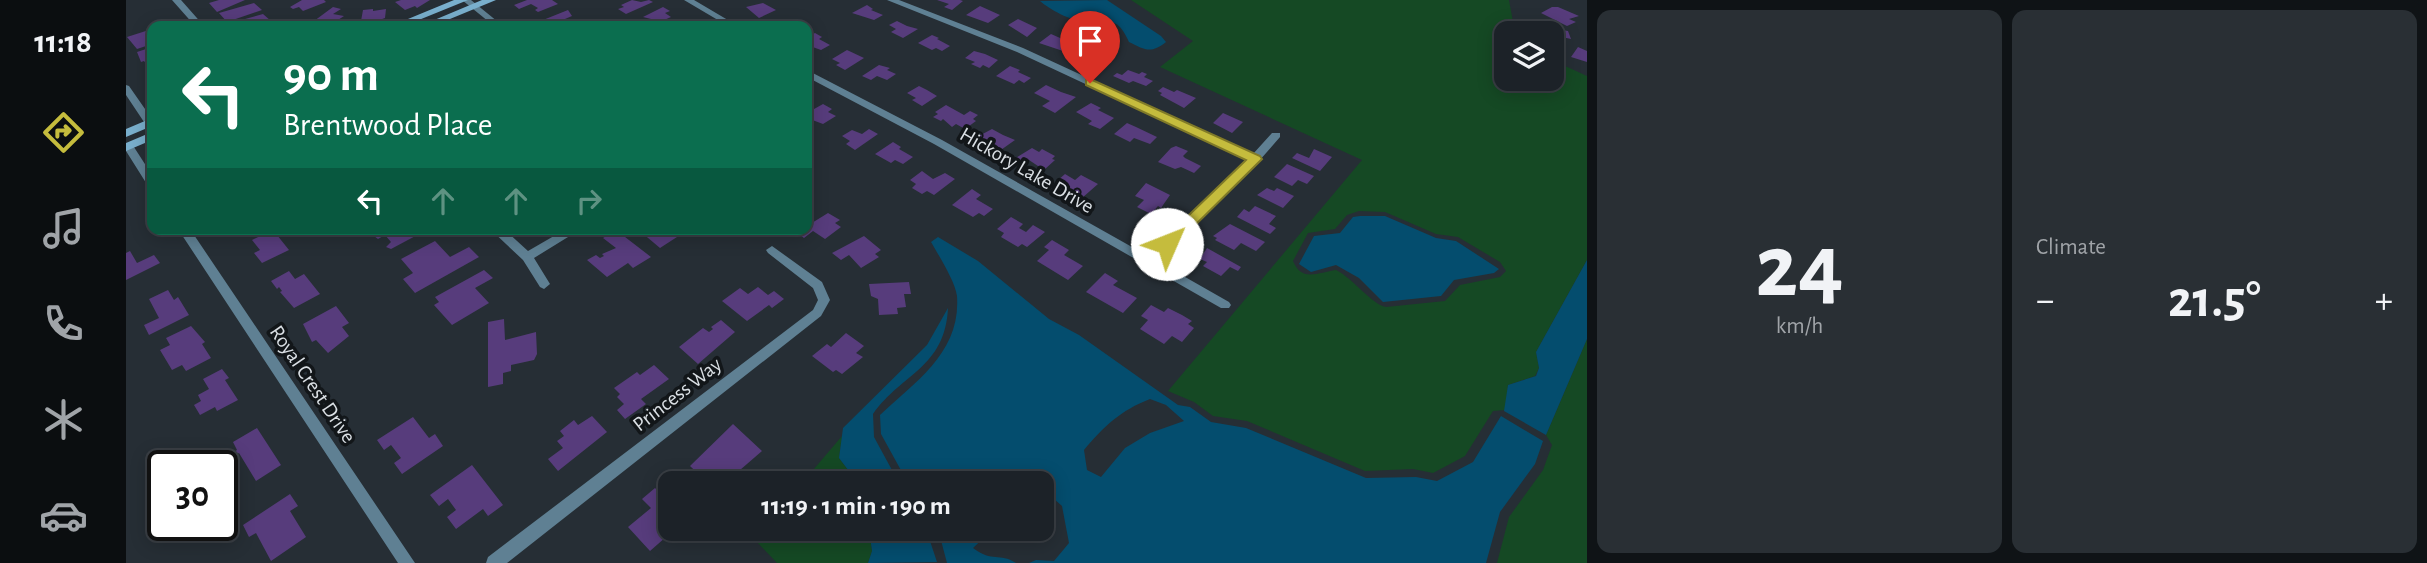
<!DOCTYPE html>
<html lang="en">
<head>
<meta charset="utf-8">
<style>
  :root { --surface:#1c2228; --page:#292f34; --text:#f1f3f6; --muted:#a0a4a8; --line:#3a3f45; --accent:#c5bc3d }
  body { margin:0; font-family:"Alegreya Sans",sans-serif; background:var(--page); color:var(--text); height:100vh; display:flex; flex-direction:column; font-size:26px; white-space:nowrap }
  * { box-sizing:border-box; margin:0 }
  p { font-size:23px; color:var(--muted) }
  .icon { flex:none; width:38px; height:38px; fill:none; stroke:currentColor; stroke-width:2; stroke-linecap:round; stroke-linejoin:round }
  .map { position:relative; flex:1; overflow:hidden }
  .drawer { display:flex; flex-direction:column; gap:10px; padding:10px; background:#0f1316; width:840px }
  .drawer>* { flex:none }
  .hud { position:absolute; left:21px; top:21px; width:665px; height:214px; border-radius:14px; box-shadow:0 4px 18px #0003,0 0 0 2px var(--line); background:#0b6e4f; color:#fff; overflow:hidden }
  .tools { position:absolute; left:1368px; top:21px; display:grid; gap:14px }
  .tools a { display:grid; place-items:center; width:70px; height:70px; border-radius:14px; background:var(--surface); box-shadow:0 4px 18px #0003,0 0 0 2px var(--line); font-size:35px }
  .speed { position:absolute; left:21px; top:450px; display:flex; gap:14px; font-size:35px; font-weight:700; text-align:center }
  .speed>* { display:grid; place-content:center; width:91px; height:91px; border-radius:50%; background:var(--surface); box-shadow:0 4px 18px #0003,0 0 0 2px var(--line); line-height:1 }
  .speed .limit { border:4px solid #111; border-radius:10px; background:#fff; color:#111 }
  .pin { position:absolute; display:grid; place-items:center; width:60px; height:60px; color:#fff; margin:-72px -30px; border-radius:50% 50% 50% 0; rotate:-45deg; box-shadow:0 0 7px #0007 }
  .pin .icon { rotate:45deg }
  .me { position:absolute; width:77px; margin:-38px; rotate:46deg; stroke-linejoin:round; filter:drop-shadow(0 0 5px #0008) }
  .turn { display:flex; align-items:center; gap:24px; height:147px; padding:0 21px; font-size:32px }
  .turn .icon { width:91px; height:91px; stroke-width:2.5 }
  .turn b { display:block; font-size:49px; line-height:60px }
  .lanes { display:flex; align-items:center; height:66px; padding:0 21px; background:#0003; justify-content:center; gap:35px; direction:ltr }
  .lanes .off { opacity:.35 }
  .big { font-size:52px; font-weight:600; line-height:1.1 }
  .drawer .widget { flex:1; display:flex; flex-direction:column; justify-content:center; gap:10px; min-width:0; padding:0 24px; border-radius:14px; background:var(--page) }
  .drawer .dial { align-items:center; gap:0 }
  .dial b { font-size:91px; line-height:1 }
  .heat { display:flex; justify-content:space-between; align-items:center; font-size:38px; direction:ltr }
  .drawer .tiles { flex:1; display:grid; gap:10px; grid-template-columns:repeat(2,1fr) }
  .trip { position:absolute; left:532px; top:471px; width:396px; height:70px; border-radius:14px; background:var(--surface); box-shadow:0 4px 18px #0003,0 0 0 2px var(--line); font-weight:600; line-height:70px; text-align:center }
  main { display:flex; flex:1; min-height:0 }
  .tabs { display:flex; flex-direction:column; width:126px; justify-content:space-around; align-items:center; background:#0b0e10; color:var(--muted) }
  .tabs .icon { width:49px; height:49px }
  .tabs .current { color:var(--accent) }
  .tabs b { font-size:32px; color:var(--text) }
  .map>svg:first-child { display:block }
  .green { fill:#154924; fill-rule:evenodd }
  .water { fill:#044d6e; fill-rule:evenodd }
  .building { fill:#573c7c }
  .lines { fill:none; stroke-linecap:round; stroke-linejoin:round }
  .minor { fill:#5f8093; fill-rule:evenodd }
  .secondary { fill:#79afcd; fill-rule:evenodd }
  .route { fill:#c5bc3d; stroke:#807a28; stroke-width:2 }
  .labels { text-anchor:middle; stroke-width:7; stroke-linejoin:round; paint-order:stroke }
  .street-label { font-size:21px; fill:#dbe0e5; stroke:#121619 }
</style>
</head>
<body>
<main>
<nav class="tabs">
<b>11:18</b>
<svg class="icon current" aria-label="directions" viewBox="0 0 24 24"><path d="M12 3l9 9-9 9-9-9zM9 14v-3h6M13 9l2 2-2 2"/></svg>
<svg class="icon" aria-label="music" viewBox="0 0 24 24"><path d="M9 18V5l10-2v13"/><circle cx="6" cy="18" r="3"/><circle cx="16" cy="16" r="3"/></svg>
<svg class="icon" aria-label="phone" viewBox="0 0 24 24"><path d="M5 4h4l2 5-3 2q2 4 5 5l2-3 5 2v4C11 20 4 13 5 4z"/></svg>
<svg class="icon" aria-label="climate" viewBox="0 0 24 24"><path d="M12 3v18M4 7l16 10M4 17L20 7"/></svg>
<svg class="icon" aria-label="car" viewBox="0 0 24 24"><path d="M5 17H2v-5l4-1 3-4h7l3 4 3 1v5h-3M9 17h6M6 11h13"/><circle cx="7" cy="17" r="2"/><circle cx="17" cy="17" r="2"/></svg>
</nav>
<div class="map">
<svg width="1461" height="563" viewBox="0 0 1461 563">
  <rect width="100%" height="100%" fill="#262e35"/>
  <path class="green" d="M1005 0H1383L1389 33H1381V79H1426V60L1461 76V260L1410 352 1413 368 1409 376 1382 385 1379 410 1367 411 1339 456 1307 473 1287 469 1239 471 1121 421 1087 416 1068 402 1042 391 1236 160 1034 67 1067 41ZM1233 211 1259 212 1310 234 1332 237 1374 262 1380 271 1374 277 1334 285 1319 301 1260 307C1245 304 1227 278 1210 270 1193 272 1176 283 1167 261L1182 233 1209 229 1221 215Z
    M1461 339V563H1371L1383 517 1417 470 1426 445 1420 435Z
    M716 436 713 458 732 483H676Z
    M640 529H743L746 551 742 563H651L630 541Z"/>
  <path class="water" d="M981 0 1035 36 1040 42C1025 54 1019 50 1003 42 990 14 984 24 959 22 945 21 923 9 914 1Z
    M1234 216H1259L1310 238 1330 241 1373 269 1368 273 1328 280 1315 296 1257 302 1233 278 1210 265 1185 272 1173 264 1188 236 1214 233 1227 217Z
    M812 237 852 261 923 319 953 335 1052 405 1064 407 1085 422 1120 428 1240 478 1290 477 1311 481 1347 462 1375 416 1417 441 1409 464 1374 512 1360 563H903L910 560 928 561 943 543 936 506 927 498 915 499V483H782L755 434 754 415C790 381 835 352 831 296 829 281 813 256 805 242ZM1024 399 1040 405 1058 421 1024 433 999 448 975 477 961 470 958 450C977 427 995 410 1024 399Z
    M1461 260V339L1420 435 1378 411 1382 385 1410 376 1413 368 1410 352Z
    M822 308C819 368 776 373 747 414L748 437 773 483H732L713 458 717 428 801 345Z
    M743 529H800L811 562 742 563 746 551Z
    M812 529H867L847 548C867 563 873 552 890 563H821Z"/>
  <path class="building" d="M93 0H119L91 12 83 3Z
    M176 0H198L200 2 177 11 173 7 167 9 164 7Z
    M275 0H304L291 8 289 6 279 10 269 2Z
    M401 0H426L432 4 412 12 409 10 412 8 405 4 393 9 388 5Z
    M506 0 515 2 523 0 527 2 500 14 492 9 498 7 495 5Z
    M811 0H834L837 1 826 10 818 7 823 4Z
    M128 3 136 10 101 22 93 13Z
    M637 3 650 10 633 18 620 7Z
    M741 5 747 9 745 10 757 15 748 20 726 13Z
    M854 6 874 15 862 23 840 15Z
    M207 7 215 9 207 14 218 16 206 24 198 26 192 25 196 23 188 21Z
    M537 7 544 11 539 13 545 17 527 25 520 21 525 19 517 17Z
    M1426 7H1432L1453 16 1443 19 1450 22 1441 26 1415 13Z
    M247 9V11L260 9 259 18 245 23V20L235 21 237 10Z
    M442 10 446 16 439 19 448 25 445 26H411L407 24Z
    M137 14 145 21 130 26H104L101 24Z
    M892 19 911 28 901 37 882 25Z
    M771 21 781 26 792 29 777 38 765 32 770 29 763 25Z
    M1411 26 1442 31 1445 39 1436 37 1440 45 1426 42V33H1413Z
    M26 29V37L23 40 26 44 11 49 1 37Z
    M689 33 696 37 693 39 704 45 695 50 681 45V37Z
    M925 34 941 41 938 43 944 46 937 51 913 43Z
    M806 35 813 38 811 39 824 46 816 51 810 48 806 50 792 43Z
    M26 47V63L21 65 18 61 15 62 11 52Z
    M1452 47 1461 51V62L1445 57Z
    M721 50 738 58 719 70 710 65 714 63 706 59Z
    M848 51 859 54 872 60 863 68 857 65 854 68 845 64 849 62 839 58Z
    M964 51 985 60 979 64 981 66 975 71 966 66 970 63 954 58Z
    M753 65 764 68 761 70 770 74 761 80 751 76 745 80 736 76Z
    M884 66 894 70 892 72 905 78 898 83 893 80 888 84 870 76Z
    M1002 70 1013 74 1016 72 1021 74 1018 77 1027 81 1020 86 1007 81 1003 83 987 76 991 73 996 75Z
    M920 85 935 92 950 97 929 113 916 106 924 101 908 93Z
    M793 86 801 90 811 96 796 106 786 100 790 98 781 93Z
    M1037 87 1048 92 1051 90 1070 98 1058 108 1034 95 1036 93 1032 91Z
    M965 103 975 108 972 110 988 118 974 129 962 124 966 121 950 112Z
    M697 104 706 109 702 112 710 116 697 124 681 118V113Z
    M820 105 838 115 844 111 852 115 847 119 850 121 839 129 830 124 826 127 817 119 815 121 807 117 812 114 809 112Z
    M1097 113 1117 122 1106 133 1087 123Z
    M1001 123 1010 127 1031 137 1024 144 1008 138 1004 142 988 134Z
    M743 129 752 134 729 150 720 144 724 141 716 136 726 130 736 134Z
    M866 129 877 135 889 140 872 152 851 137Z
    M767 142 775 147 773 149 787 157 777 164 769 160 765 163 749 154Z
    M1050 146 1062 151 1057 156 1059 158 1075 166 1068 173 1055 167 1049 169 1032 162 1045 148Z
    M906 148 913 152 916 149 929 156 926 159 929 160 918 170 903 160 898 164 888 159Z
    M1188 149 1206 157 1194 171 1166 158 1171 153 1183 158Z
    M1161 164 1188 176 1181 184 1172 180 1166 186 1148 177Z
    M796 171 807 179 819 173 829 179 808 195 801 191 796 194 786 188 790 184 784 180Z
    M939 174 949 180 955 175 972 184 956 198 931 181Z
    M1020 183 1044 195 1035 208 1032 206 1025 214 1011 207 1018 200 1009 196Z
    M1141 188 1148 191 1151 188 1168 196 1157 208 1131 195Z
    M846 189 855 195 850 199 867 209 858 216 853 213 847 217 826 205Z
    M1129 206 1150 216 1143 224 1150 228 1144 234 1111 217 1118 209 1123 212Z
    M702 213 714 220 709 223 715 227 699 239 687 231 678 238 669 231 681 229V226Z
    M885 217 897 224 893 228 900 232 907 225 919 232 901 247 896 244 892 247 875 237 878 233 871 229Z
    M1104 224 1139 242 1130 251 1115 243 1108 250 1089 240 1091 238 1087 236Z
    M244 229H291L295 233 265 249 260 247 265 242 259 235 252 239 244 233Z
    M517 229H557L549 235 551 237 534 248 515 232Z
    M147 230 163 250 136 263 128 253 134 250 126 240Z
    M490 230 525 257 507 268 502 263 481 277 461 260 470 255 474 258 478 256 476 254 490 248 477 238Z
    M738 236 755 250 749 254 753 257 735 268 723 255 715 260 706 253Z
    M926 240 943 250 938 255 957 266 942 280 911 261 923 250 918 247Z
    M309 241 324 257 343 247 353 257 289 293 277 279 287 273 275 259Z
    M1081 248 1115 267 1112 271 1104 267 1095 276 1077 266 1081 262 1074 259Z
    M4 251 11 263 28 255 34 263 0 280V253Z
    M358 270 367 278 349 288 363 303 326 325 308 305 313 302 309 297Z
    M163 271 169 279 178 274 194 294 168 308 154 292 156 291 153 287 151 289 145 281Z
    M979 273 992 281 987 285 1011 298 997 313 960 292Z
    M783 282 785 294H778L780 307 771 308 772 314 753 315 752 299 745 296 743 284Z
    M632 287 642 295 648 291 658 299 646 308 643 305 621 321 596 301 614 288 622 294Z
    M42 290 48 300 52 297 63 315 23 335 18 325 33 318 23 299Z
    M1025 305 1038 312 1042 308 1056 315 1066 321 1062 324 1068 328 1056 342 1046 336 1038 344 1014 329 1022 320 1015 316Z
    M210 306 223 323 216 327 223 336 202 353 190 340 186 342 177 324Z
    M378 319 379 340 410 332 411 354 408 360 385 365V371L377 373V384L362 387V322Z
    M595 320 609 332 572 364 553 347 577 328 583 332 587 329 585 327Z
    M65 326 79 342 76 344 85 358 60 371 56 365 46 370 34 350 44 345 40 338Z
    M720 333 738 346 730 353 737 357 716 374 710 370 707 372 686 356 701 344 705 347Z
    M528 365 543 379 515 399 520 404 499 419 491 410 498 404 491 397 494 394 488 388 511 372 514 375Z
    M96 369 103 378 99 380 112 400 91 411 89 407 74 415 68 405 75 401 72 395 83 389 77 379Z
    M466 416 481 432 432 471 422 459 437 448 431 441 438 436 434 431 448 420 452 425Z
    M287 417 303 438 309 434 317 446 276 474 268 463 275 458 265 445 258 450 251 440Z
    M607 424 636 451 599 483H582L564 466Z
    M131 428 155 465 130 481 113 453 109 455 108 452 111 450 107 442Z
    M346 465 377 505 362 516 357 509 330 529 321 517 330 510 322 499 313 506 304 495Z
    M529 488 544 503V522L542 524 548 530 524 551 502 527 525 508 516 499Z
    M164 494 172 506 164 511 180 537 145 561 130 533 123 537 117 525Z"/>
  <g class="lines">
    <path class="minor" d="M46 0H55L78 26H69Z
      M336 0H345L377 26H368Z
      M558 0H568L612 26H602Z
      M761 0H773L897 48 1127 154 1146 133H1154V137L1133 161 1031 261 1103 302 1105 305 1103 308H1095L808 144 681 77V70L816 140 1022 256 1122 160 891 52Z
      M0 85 3 86 26 119V126L20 125 0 95Z
      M0 143 6 144 26 175V187L22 186 0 151Z
      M52 229H64L289 563H272Z
      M364 229H378L402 251 440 229H455L408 258 424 284 418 289 414 287 397 260Z
      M646 246 696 282 704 300 695 316 381 563H360L362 557 687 310 692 300 687 288 642 253 640 250Z"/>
    <path class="secondary" d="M328 0H342L278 26H265Z
      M356 0H370L307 26H294Z
      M26 118V126L0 137V129Z
      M26 132V140L0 151V143Z"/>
  </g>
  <path class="route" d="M964 79 1134 156 1136 159 1046 248H1036L1033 244 1036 241 1120 160 960 85V80Z"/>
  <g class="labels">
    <g class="street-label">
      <text transform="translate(901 170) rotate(30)" y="7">Hickory Lake Drive</text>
      <text transform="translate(187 384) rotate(56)" y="7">Royal Crest Drive</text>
      <text transform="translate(551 394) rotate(-38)" y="7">Princess Way</text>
    </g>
  </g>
</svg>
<div class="tools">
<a><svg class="icon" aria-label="layers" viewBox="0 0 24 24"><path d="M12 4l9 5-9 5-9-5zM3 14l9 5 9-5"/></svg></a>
</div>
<div class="speed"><div class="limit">30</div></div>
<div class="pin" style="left:964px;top:83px;background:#d93025"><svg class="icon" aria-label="arrive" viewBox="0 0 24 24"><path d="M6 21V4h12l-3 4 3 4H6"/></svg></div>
<svg class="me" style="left:1041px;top:244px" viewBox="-20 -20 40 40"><circle r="19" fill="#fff"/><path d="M0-13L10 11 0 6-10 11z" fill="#c5bc3d"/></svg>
<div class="trip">11:19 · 1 min · 190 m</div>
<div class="hud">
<div class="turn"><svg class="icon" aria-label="left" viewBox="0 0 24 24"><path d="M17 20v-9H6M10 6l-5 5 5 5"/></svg><div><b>90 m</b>Brentwood Place</div></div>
<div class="lanes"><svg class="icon" aria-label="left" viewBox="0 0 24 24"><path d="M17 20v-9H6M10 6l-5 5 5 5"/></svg><svg class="icon off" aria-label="ahead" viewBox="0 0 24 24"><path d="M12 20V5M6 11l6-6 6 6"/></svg><svg class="icon off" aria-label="ahead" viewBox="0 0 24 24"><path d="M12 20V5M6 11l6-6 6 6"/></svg><svg class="icon off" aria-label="right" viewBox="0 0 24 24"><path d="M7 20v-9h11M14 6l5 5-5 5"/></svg></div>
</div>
</div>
<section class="drawer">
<div class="tiles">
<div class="widget dial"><b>24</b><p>km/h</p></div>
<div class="widget"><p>Climate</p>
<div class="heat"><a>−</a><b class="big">21.5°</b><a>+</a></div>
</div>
</div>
</section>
</main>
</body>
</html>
